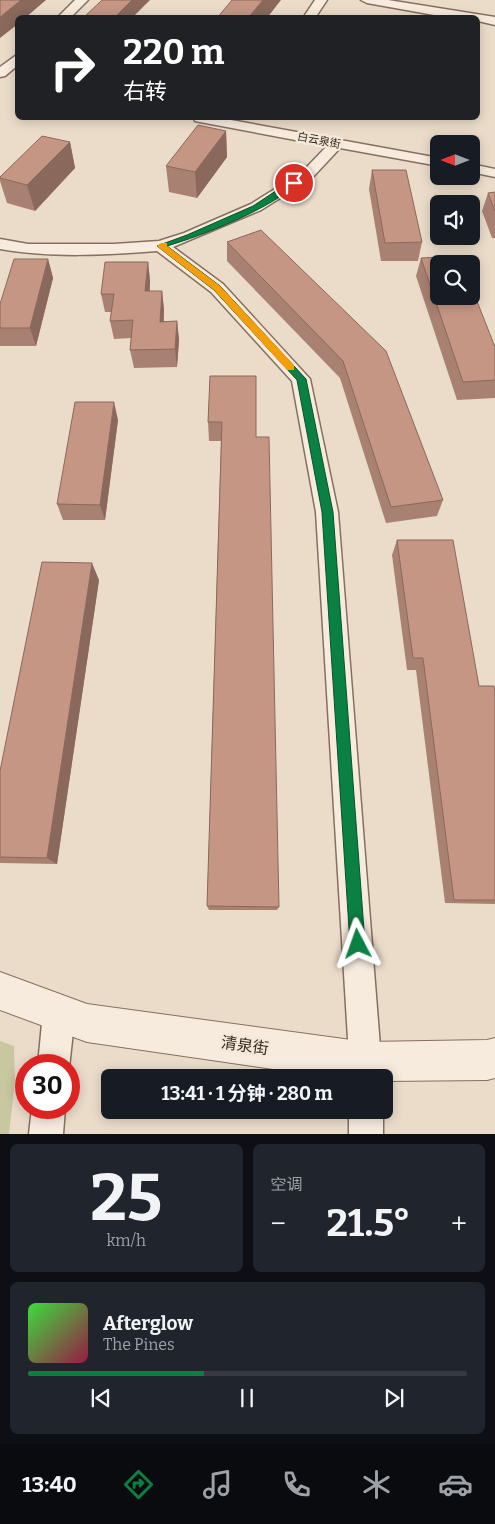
<!DOCTYPE html>
<html lang="zh">
<head>
<meta charset="utf-8">
<style>
  :root { --surface:#171b24; --page:#20242c; --text:#f1f3f6; --muted:#9ea1a6; --line:#363941; --accent:#0b8043 }
  body { margin:0; font-family:Bitter,"Noto Sans SC",serif; background:var(--page); color:var(--text); height:100vh; display:flex; flex-direction:column; font-size:19px; white-space:nowrap }
  * { box-sizing:border-box; margin:0 }
  p { font-size:16px; color:var(--muted) }
  .icon { flex:none; width:28px; height:28px; fill:none; stroke:currentColor; stroke-width:2; stroke-linecap:round; stroke-linejoin:round }
  .map { position:relative; height:1134px; overflow:hidden }
  .side { display:flex; flex-direction:column; gap:10px; padding:10px; background:#0d0f14; flex:1 }
  .side>* { flex:none }
  .hud { position:absolute; left:15px; top:15px; width:465px; height:105px; border-radius:8px; box-shadow:0 2px 12px #0003; background:#202124; color:#fff; overflow:hidden }
  .needle { width:32px; rotate:270deg }
  .tools { position:absolute; left:430px; top:135px; display:grid; gap:10px }
  .tools a { display:grid; place-items:center; width:50px; height:50px; border-radius:8px; background:var(--surface); box-shadow:0 2px 12px #0003; font-size:25px }
  .speed { position:absolute; left:15px; top:1054px; display:flex; gap:10px; font-size:25px; font-weight:700; text-align:center }
  .speed>* { display:grid; place-content:center; width:65px; height:65px; border-radius:50%; background:var(--surface); box-shadow:0 2px 12px #0003; line-height:1 }
  .speed .limit { border:8px solid #d22; background:#fff; color:#111 }
  .pin { position:absolute; display:grid; place-items:center; width:42px; height:42px; color:#fff; margin:-21px; border:2px solid #fff; border-radius:50%; box-shadow:0 1px 5px #0007 }
  .me { position:absolute; width:55px; margin:-28px; rotate:356deg; stroke-linejoin:round; filter:drop-shadow(0 0 4px #0008) }
  .turn { display:flex; align-items:center; gap:18px; height:105px; padding:0 25px; font-size:22px }
  .turn .icon { width:65px; height:65px; stroke-width:2.5 }
  .turn b { display:block; font-size:35px; line-height:42px }
  .big { font-size:38px; font-weight:700; line-height:1.1 }
  .side .widget { flex:1; display:flex; flex-direction:column; justify-content:center; gap:8px; min-width:0; padding:0 18px; border-radius:8px; background:var(--page) }
  .side .dial { align-items:center; gap:0 }
  .dial b { font-size:65px; line-height:1 }
  .song { display:flex; align-items:center; gap:15px }
  .cover { width:60px; height:60px; border-radius:8px; background:linear-gradient(135deg,hsl(120 70% 55%),hsl(340 70% 35%)) }
  .played { height:5px; border-radius:2px; background:linear-gradient(90deg,var(--accent) 40%,var(--line) 40%) }
  .keys { display:flex; justify-content:space-around; direction:ltr }
  .heat { display:flex; justify-content:space-between; align-items:center; font-size:28px; direction:ltr }
  .side .tiles { flex:1; display:grid; gap:10px; grid-template-columns:1fr 1fr }
  .widget:last-child { grid-column:span 2 }
  .trip { position:absolute; left:101px; top:1069px; width:292px; height:50px; border-radius:8px; background:var(--surface); box-shadow:0 2px 12px #0003; font-weight:700; line-height:50px; text-align:center }
  .tabs { display:flex; height:80px; justify-content:space-around; align-items:center; background:#090b0e; color:var(--muted) }
  .tabs .icon { width:35px; height:35px }
  .tabs .active { color:var(--accent) }
  .tabs b { font-size:22px; color:var(--text) }
  .map>svg:first-child { display:block }
  .green { fill:#c8c79f }
  .lines { fill:none; stroke-linecap:round; stroke-linejoin:round }
  .minor-casing { stroke:#866f60; stroke-width:3 }
  .tertiary-casing { stroke:#866f60; stroke-width:2 }
  .minor { fill:#f6ebdd; fill-rule:evenodd }
  .tertiary { fill:#f6ebdd; fill-rule:evenodd }
  .wall { fill:#a98172 }
  .shaded-wall { fill:#8a695c }
  .building { fill:#c59684; stroke:#8a695c }
  .route { fill:#0b8043; stroke:#07532c }
  .slow { fill:#f59e0b }
  .labels { text-anchor:middle; stroke-width:5; stroke-linejoin:round; paint-order:stroke }
  .far-street-label { font-size:11px; fill:#382922; stroke:#f3e8d9 }
  .near-street-label { font-size:16px; fill:#382922; stroke:#f3e8d9 }
</style>
</head>
<body>
<div class="map">
<svg width="495" height="1134" viewBox="0 0 495 1134">
  <rect width="100%" height="100%" fill="#ebdcca"/>
  <path class="green" d="M0 1041 14 1046 15 1081 9 1134H0Z"/>
  <g class="lines">
    <g class="minor-casing">
      <path id="minor" d="M75 0H88L70 18H57Z
        M315 0H327L315 18H303Z
        M361 0H388L495 17V25L478 21V18H451L367 3Z
        M18 54V65L5 76 0 77V67Z
        M194 118H220L439 158V166L340 148 312 178 261 210 173 247 223 284 310 379 338 512 382 1072 380 1078H352L350 1072 316 512 292 381 211 292 157 251C105 255 51 258 0 249V239L28 244H114L159 241 184 233 251 204 302 172 327 146 200 122 195 121Z
        M471 164 495 169V177L471 172Z
        M59 997 70 1002 75 1013 69 1068V1065H38L43 1013 48 1002Z
        M32 1108H65L63 1134H29Z
        M349 1110H383V1134H349Z"/>
    </g>
    <g class="tertiary-casing">
      <path id="tertiary" d="M0 972 87 1004 366 1042 487 1040 495 1038V1078L487 1080 385 1081V1078H336L87 1042 0 1010Z"/>
    </g>
    <use href="#minor" class="minor"/>
    <use href="#tertiary" class="tertiary"/>
  </g>
  <path class="wall" d="M226 131 227 157 197 198 169 192 166 166Z
    M70 142 75 168 35 211 7 203 0 181V177Z
    M372 170 422 242 418 261H381L369 189Z
    M495 192V238H492L482 211 488 193Z
    M261 230 443 500 437 516 386 523 340 378 227 261V242Z
    M421 258 495 347V398L457 400 416 276Z
    M48 259 53 278 36 346H0V304Z
    M148 262 150 281V291H162L164 310V322L177 321 179 340 177 367 134 368 130 350 131 338 114 339 110 321 111 312H105L101 294Z
    M210 376 256 437 279 907 277 910H209L207 906 221 441H209L208 422Z
    M118 420 105 520H63L57 504Z
    M397 540 479 686 495 692V904L445 903 416 670H407L392 555Z
    M99 580 57 864 0 863V771Z"/>
  <path class="shaded-wall" d="M21 0H46L25 18H18V24L0 38V17Z
    M132 0H150L132 18H114Z
    M263 0H281L267 18H248Z
    M226 131 227 157 197 198 195 172Z
    M70 142 75 168 35 211 27 185Z
    M48 259 53 278 36 346 30 328Z
    M148 262 150 281 148 310 145 291Z
    M162 291 164 310 162 340 160 322Z
    M177 321 179 340 177 367 175 349Z
    M114 402 118 420 105 520 100 505Z
    M92 563 99 580 57 864 47 858Z"/>
  <path class="building" d="M0 0H21L0 17Z
    M102 0H132L114 18H83Z
    M232 0H263L248 18H217Z
    M198 125 226 131 195 172 166 166Z
    M42 136 70 142 27 185 0 178V177Z
    M372 170H406L422 242 385 243Z
    M495 192V211L488 193Z
    M261 230 386 351 443 500 391 507 343 361 227 242Z
    M460 256 463 264H439V296H471V286L495 347V380L463 382 421 258Z
    M14 259H48L30 328H0V304Z
    M105 262H148L145 291H162L160 322 177 321 175 349 130 350 133 320 110 321 114 294H101Z
    M210 376H256V437H269L279 907 207 906 222 422H208Z
    M75 402H114L100 505 57 504Z
    M397 540H453L479 686H494L495 692V900H454L423 658H413Z
    M42 562 92 563 47 858 0 857V771Z"/>
  <path class="route" d="M291 181 298 183C270 209 204 235 167 246L220 286 306 379 333 512 365 944 363 949 358 952 352 949 350 944 322 512 297 380 214 290 157 246 187 235 253 206Z"/>
  <path class="slow" d="M161 243H167V246L220 286 294 365V370H287L214 290 158 247 157 246Z"/>
  <g class="labels">
    <g class="far-street-label">
      <text transform="translate(319 140) rotate(11)" y="4">白云泉街</text>
    </g>
    <g class="near-street-label">
      <text transform="translate(245 1045) rotate(8)" y="6">清泉街</text>
    </g>
  </g>
</svg>
<div class="tools">
<a><svg class="needle" viewBox="-14 -14 28 28"><path d="M0-13l5 13h-10z" fill="#e53935"/><path d="M0 13l5-13h-10z" fill="#9ea1a6"/></svg></a>
<a><svg class="icon" aria-label="sound" viewBox="0 0 24 24"><path d="M4 9h4l5-4v14l-5-4H4zM17 9q2 3 0 6"/></svg></a>
<a><svg class="icon" aria-label="search" viewBox="0 0 24 24"><circle cx="10" cy="10" r="6"/><path d="M15 15l6 6"/></svg></a>
</div>
<div class="speed"><div class="limit">30</div></div>
<div class="pin" style="left:294px;top:183px;background:#d93025"><svg class="icon" aria-label="arrive" viewBox="0 0 24 24"><path d="M6 21V4h12l-3 4 3 4H6"/></svg></div>
<svg class="me" style="left:358px;top:944px" viewBox="-20 -20 40 40"><path d="M0-17L14 15 0 8-14 15z" fill="#0b8043" stroke="#fff" stroke-width="4"/></svg>
<div class="trip">13:41 · 1 分钟 · 280 m</div>
<div class="hud">
<div class="turn"><svg class="icon" aria-label="right" viewBox="0 0 24 24"><path d="M7 20v-9h11M14 6l5 5-5 5"/></svg><div><b>220 m</b>右转</div></div>
</div>
</div>
<section class="side">
<div class="tiles">
<div class="widget dial"><b>25</b><p>km/h</p></div>
<div class="widget"><p>空调</p>
<div class="heat"><a>−</a><b class="big">21.5°</b><a>+</a></div>
</div>
<div class="widget">
<div class="song"><i class="cover"></i><div><b>Afterglow</b><p>The Pines</p></div></div>
<div class="played"></div>
<div class="keys"><svg class="icon" aria-label="previous" viewBox="0 0 24 24"><path d="M18 5L8 12l10 7zM5 5v14"/></svg><svg class="icon" aria-label="pause" viewBox="0 0 24 24"><path d="M8 5v14M16 5v14"/></svg><svg class="icon" aria-label="next" viewBox="0 0 24 24"><path d="M6 5l10 7-10 7zM19 5v14"/></svg></div>
</div>
</div>
</section>
<nav class="tabs">
<b>13:40</b>
<svg class="icon active" aria-label="directions" viewBox="0 0 24 24"><path d="M12 3l9 9-9 9-9-9zM9 14v-3h6M13 9l2 2-2 2"/></svg>
<svg class="icon" aria-label="music" viewBox="0 0 24 24"><path d="M9 18V5l10-2v13"/><circle cx="6" cy="18" r="3"/><circle cx="16" cy="16" r="3"/></svg>
<svg class="icon" aria-label="phone" viewBox="0 0 24 24"><path d="M5 4h4l2 5-3 2q2 4 5 5l2-3 5 2v4C11 20 4 13 5 4z"/></svg>
<svg class="icon" aria-label="climate" viewBox="0 0 24 24"><path d="M12 3v18M4 7l16 10M4 17L20 7"/></svg>
<svg class="icon" aria-label="car" viewBox="0 0 24 24"><path d="M5 17H2v-5l4-1 3-4h7l3 4 3 1v5h-3M9 17h6M6 11h13"/><circle cx="7" cy="17" r="2"/><circle cx="17" cy="17" r="2"/></svg>
</nav>
</body>
</html>
